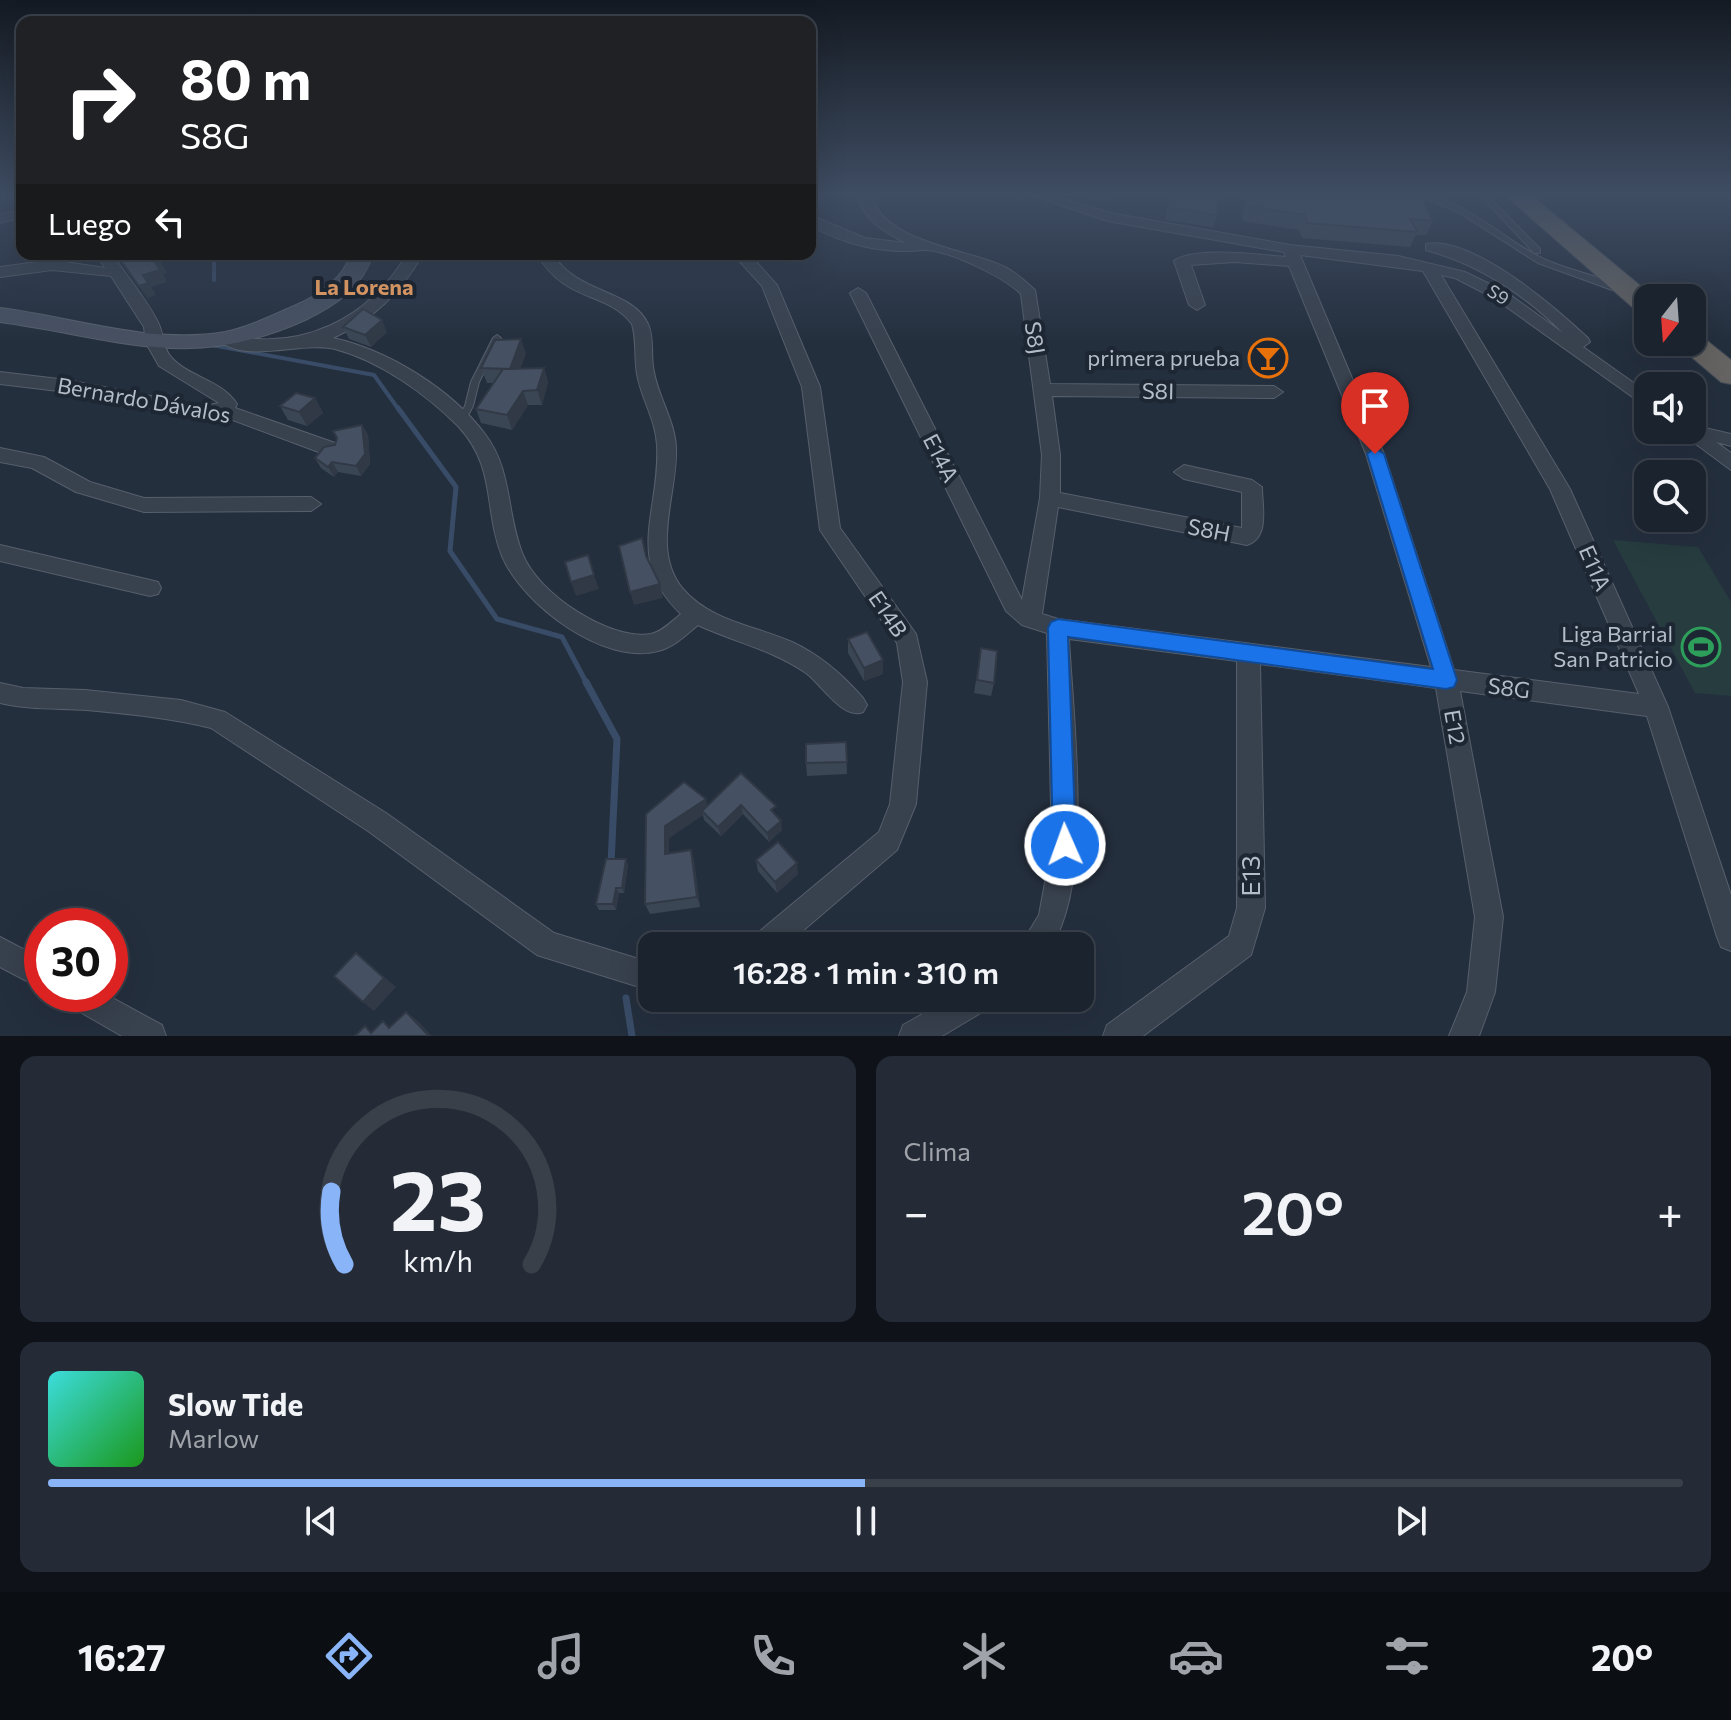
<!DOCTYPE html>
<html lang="es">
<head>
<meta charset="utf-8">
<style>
  :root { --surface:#1b232e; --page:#242b36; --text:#f1f3f6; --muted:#a0a4aa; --line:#39404a; --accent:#8ab4f8 }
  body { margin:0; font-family:Commissioner,sans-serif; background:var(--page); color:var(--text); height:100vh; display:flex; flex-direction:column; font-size:30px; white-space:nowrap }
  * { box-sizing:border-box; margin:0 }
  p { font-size:26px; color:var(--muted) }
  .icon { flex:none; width:44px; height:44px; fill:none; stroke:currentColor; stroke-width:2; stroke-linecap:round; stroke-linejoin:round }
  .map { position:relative; height:1036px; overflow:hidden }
  .side { display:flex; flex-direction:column; gap:20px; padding:20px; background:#0f1319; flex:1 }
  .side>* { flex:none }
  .banner { position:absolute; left:16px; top:16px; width:800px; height:244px; border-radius:16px; box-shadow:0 8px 32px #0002,0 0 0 2px var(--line); background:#202124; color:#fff; overflow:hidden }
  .needle { width:52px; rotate:197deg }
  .tools { position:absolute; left:1634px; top:284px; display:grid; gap:16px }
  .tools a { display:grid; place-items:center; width:72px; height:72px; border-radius:16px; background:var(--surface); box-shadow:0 8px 32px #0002,0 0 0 2px var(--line); font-size:40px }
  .speed { position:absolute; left:24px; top:908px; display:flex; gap:16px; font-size:40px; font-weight:700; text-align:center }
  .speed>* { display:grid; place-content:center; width:104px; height:104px; border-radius:50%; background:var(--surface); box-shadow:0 8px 32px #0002,0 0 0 2px var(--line); line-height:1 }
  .speed .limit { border:12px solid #d22; background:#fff; color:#111 }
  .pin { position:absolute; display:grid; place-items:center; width:68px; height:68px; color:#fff; margin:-82px -34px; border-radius:50% 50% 50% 0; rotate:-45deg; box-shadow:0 0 8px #0007 }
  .pin .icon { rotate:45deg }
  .me { position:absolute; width:88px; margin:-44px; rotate:358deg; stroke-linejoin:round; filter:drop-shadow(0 0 6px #0008) }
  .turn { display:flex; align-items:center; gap:28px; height:168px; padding:0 32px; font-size:36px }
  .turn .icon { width:104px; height:104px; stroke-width:2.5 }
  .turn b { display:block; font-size:56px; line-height:68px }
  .then { display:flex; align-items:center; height:76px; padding:0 32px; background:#0003; gap:16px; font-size:30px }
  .big { font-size:60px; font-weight:600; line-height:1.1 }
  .side .widget { flex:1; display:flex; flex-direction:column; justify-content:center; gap:12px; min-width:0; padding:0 28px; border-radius:16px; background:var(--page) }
  .side .dial { align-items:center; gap:0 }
  .dial svg { height:208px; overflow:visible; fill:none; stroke:var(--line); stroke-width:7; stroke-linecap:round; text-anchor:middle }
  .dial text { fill:var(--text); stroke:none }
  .song { display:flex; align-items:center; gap:24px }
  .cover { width:96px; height:96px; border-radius:12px; background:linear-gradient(135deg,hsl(180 70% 55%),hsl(120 70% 35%)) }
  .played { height:8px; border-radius:4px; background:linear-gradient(90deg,var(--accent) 50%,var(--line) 50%) }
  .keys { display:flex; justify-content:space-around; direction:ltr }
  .heat { display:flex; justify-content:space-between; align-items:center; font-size:44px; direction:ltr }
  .side .tiles { flex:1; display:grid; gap:20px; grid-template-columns:1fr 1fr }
  .widget:last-child { grid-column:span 2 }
  .trip { position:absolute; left:638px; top:932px; width:456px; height:80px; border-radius:16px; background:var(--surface); box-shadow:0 8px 32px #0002,0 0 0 2px var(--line); font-weight:600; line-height:80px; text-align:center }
  .menu { display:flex; height:128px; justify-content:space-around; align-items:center; background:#0b0e12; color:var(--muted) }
  .menu .icon { width:56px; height:56px }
  .menu .current { color:var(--accent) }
  .menu b { font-size:36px; color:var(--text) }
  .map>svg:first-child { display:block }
  .green { fill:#263c3f }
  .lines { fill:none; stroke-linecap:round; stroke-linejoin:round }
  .stream-far2 { stroke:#394c67; stroke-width:4 }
  .stream-far1 { stroke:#394c67; stroke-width:5 }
  .stream { stroke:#394c67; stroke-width:7 }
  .service-casing { stroke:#565f6c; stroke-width:2 }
  .minor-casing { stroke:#565f6c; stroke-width:2 }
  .secondary-casing { stroke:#565f6c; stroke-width:2 }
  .trunk-casing { stroke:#434c59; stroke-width:2 }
  .service { fill:#38414e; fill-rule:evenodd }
  .minor { fill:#38414e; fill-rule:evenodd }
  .secondary { fill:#465061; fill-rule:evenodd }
  .trunk { fill:#656462; fill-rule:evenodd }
  .wall { fill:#3b4654 }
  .shaded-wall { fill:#303945 }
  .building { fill:#455162; stroke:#303945; stroke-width:2 }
  .route { fill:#1a73e8; stroke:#114b97; stroke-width:2 }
  .labels { text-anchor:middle; stroke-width:8; stroke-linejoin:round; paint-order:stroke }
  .far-street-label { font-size:18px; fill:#b4bcc9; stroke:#1d2633 }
  .far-quarter-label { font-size:22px; font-weight:bold; fill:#d59563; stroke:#1d2633 }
  .street-label { font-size:22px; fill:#b4bcc9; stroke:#1d2633 }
  .poi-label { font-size:22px; fill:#b4bcc9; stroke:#1d2633; text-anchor:end }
  .near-street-label { font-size:26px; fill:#b4bcc9; stroke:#1d2633 }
</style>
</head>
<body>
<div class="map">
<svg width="1731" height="1036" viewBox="0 0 1731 1036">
  <rect width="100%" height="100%" fill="#242f3e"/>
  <path class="green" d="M1613 540 1698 547 1731 602V696L1695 693Z"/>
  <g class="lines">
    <path class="stream-far2" d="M214 254V280
      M212 345 374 375 399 410"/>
    <path class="stream-far1" d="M398 408 456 487 450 551 497 619 562 637 587 684"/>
    <path class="stream" d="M586 682 617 739 611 863
      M626 998 632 1036"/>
    <g class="service-casing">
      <path id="service" d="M1419 196C1464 196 1506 243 1546 260 1570 271 1600 275 1622 289L1618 291H1615L1538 263 1458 212Z
        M1481 196H1488L1540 249V253H1534Z
        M497 335 501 338 479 382 473 406 465 421H459L457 419 465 406 471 382 493 338Z"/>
    </g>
    <g class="minor-casing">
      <path id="minor" d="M859 196H873C879 241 971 250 1005 267 1017 273 1025 281 1035 290L1050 384 1274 386 1283 392 1274 398 1052 396 1060 455V493L1242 528V492L1184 479 1174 472 1184 465 1252 480 1262 487C1262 506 1270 538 1247 545L1058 507 1042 614 1058 619 1431 667 1366 454 1289 266 1234 262 1191 265 1205 305 1197 310 1189 305 1174 261C1194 246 1260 255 1286 257L1284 252 1108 221 1033 196H1054L1110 213 1290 245 1398 256 1465 272 1506 292 1563 333C1524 294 1480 265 1426 250V244C1472 235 1556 308 1588 338L1590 342 1583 347 1648 393V408L1494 298 1455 278 1441 275 1570 489 1668 707 1731 895V951L1721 947 1717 937 1647 716 1460 691 1503 917 1495 992 1479 1036H1449L1467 992 1475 917 1436 688 1260 664 1265 908 1251 955 1143 1036H1103L1107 1025 1229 936 1237 908V661L1069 639C1073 718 1094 882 1051 946H1020L1039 915 1052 845 1047 633 1022 625 1006 611 850 293 858 288 866 293 1022 600 1040 498 1042 455 1021 294C1004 277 945 248 922 250 884 254 844 245 810 225V215L865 238 906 243C888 234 861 219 859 196ZM1300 255 1423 271 1550 489 1639 694 1454 670 1384 454Z
        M22 209V217L0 223V215Z
        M96 254H112C124 273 153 307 160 327 164 338 163 348 171 357 188 377 222 380 237 404L235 408 338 444 340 449 338 454H324L222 416 203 418 67 392 0 384V372L67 380 203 406 219 403 159 366 146 343 144 327 111 276 52 270 0 277V267L52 260 105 268Z
        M407 254H423C400 293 374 319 333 338 388 350 451 389 485 434 513 471 506 514 523 555 538 593 609 641 651 634 662 632 672 621 681 614 623 558 661 511 657 445 656 420 641 398 637 374 634 357 637 341 632 324 606 290 566 304 537 254H553C576 294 632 289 648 324 654 337 651 352 653 366 656 394 675 419 676 448 678 493 650 550 683 589 710 621 756 626 792 642 820 655 843 675 863 698L867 705 863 712C843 720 822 685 806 673 773 650 734 642 698 625 686 635 674 647 658 651 604 666 522 604 502 556 483 508 497 468 458 426 426 394 380 361 335 349 302 341 242 365 218 339L226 334C300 353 369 319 407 254Z
        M733 254H749L777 285 820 387 840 528 916 634 927 682 916 804 897 850 785 946H750L754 936 879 832 890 804 903 682 897 643 820 530 802 387 762 286Z
        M1692 425 1731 434V446L1716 442 1731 453V470L1677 430H1692Z
        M0 448 44 457 90 482 144 498 311 497 321 504 311 511 144 512 76 492 32 468 0 462Z
        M0 545 150 580 158 582 161 588 158 594 150 596 0 561Z
        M0 683 23 688 85 690 181 700 225 712 386 813 554 933 652 963V991L537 955 368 831 211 728C171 718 129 714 87 710 58 708 29 710 0 703Z
        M0 937 42 959V989L0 967Z
        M62 994H105L162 1025 166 1036H122L66 1004Z
        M951 998H994L989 1008 942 1036H899L903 1025Z"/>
    </g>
    <g class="secondary-casing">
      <path id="secondary" d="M351 254H373C363 287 335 306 305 320 188 373 118 338 0 322V308C73 317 151 345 225 332 249 327 271 316 294 306 318 296 342 280 351 254Z"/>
    </g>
    <g class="trunk-casing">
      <path id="trunk" d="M1506 196H1532L1655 298H1648V314L1638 312Z
        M1692 333 1701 336 1731 360V384L1721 382 1681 348 1677 342H1692Z"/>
    </g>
    <use href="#service" class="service"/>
    <use href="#minor" class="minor"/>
    <use href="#secondary" class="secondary"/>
    <use href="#trunk" class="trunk"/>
  </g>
  <path class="wall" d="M1093 196H1109L1107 202 1093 199Z
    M1169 196H1219L1217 215 1213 227 1165 220Z
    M1245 196H1408L1433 221 1426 235H1416L1410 247 1302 238 1299 230 1242 221Z
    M343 327 387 332 371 347 349 339Z
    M526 353 520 369 544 368 548 382 542 405H528L512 430 481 423 476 409 493 383H487L481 368Z
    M315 398 323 413 307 426 288 420 280 406Z
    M362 425 368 435 370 464 361 476 338 472 334 477 321 468 315 458 335 445Z
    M848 639 883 660V674L864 681 848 653Z
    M981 648 994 683 991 696 974 693Z
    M846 742 847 774 807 776 806 763Z
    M741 773 777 816 782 830 769 842 743 814 721 836 704 820 703 815 669 838V854L691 850 694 861 700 907 650 914 645 904 646 814 708 805Z
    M756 860 798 874 777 893 758 871Z
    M628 864 624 893H619L616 910H599L596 904Z"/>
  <path class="shaded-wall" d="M0 196H20L0 202Z
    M156 254 167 273 163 274 167 282 151 287 156 295 147 298 139 286 143 275 155 262Z
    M382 320 387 332 371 347 365 335Z
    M521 339 526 353 515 383 510 369Z
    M544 368 548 382 542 405 537 390Z
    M523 391 528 405 512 430 507 415Z
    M315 398 323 413 307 426 299 412Z
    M362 425 368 435 370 464 361 476 356 466Z
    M332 462 338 472 334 477 328 467Z
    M594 575 599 589 576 596 571 582Z
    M660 584 663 598 634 605 630 592Z
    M883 660V674L864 681V668Z
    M706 799 709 811H702L703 815 669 838V865L665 854V826Z
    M741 805 743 814 721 836 718 827Z
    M781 821 782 830 769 842 767 833Z
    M691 850 694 861 700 907 697 897Z
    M626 859 628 864 624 893 622 888Z
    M797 863 798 874 777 893 775 882Z
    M616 888 619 893 616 910 613 904Z
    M368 963 396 987 374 1011 363 1002Z
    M406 1012 419 1022 432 1036H429Z"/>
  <path class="building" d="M1170 196H1219L1217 215 1168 207Z
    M1248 196 1421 197 1433 221 1410 219 1418 232 1307 223 1305 215 1247 206Z
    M116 254H156L160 261 155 262 160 270 143 275 148 283 139 286Z
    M363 309 382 320 365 335 343 327Z
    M521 339 510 369 481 368 495 340Z
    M544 368 537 390 523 391 507 415 476 409 503 369Z
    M296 393 315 398 299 412 280 406Z
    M362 425 365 454 356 466 332 462 328 467 315 458 324 447 335 445 337 438 333 431Z
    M642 538 646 556 660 584 630 592 619 546Z
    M588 555 594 575 571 582 565 562Z
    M867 632 883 660 864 668 848 639Z
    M981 648 997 651 994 683 977 680Z
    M846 742 847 762 806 763V744Z
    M741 773 776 806 771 810 781 821 767 833 741 805 718 827 702 811Z
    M684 782 706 799 665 826V854L691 850 697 897 645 904 646 814Z
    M778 842 797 863 775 882 756 860Z
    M606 859H626L622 888H616L613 904H596Z
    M889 931 897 946H864Z
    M356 953 384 978 363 1002 334 976Z
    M406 1012 429 1036H355L365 1026 371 1033 383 1021 389 1028Z"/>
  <linearGradient id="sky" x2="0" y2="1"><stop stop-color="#141a22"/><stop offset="0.57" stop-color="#3f4d63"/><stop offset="1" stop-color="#3f4d63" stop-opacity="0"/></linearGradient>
  <rect width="1731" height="341" fill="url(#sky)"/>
  <path class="route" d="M1375 448 1384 454 1457 680 1454 687 1446 689 1068 637 1076 845 1073 853 1065 857 1056 853 1053 845 1048 628 1051 622 1058 619 1433 669 1367 454Z"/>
  <defs>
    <g id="bar-ring" transform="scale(2)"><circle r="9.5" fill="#1d2633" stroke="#e8710a" stroke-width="1.5"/><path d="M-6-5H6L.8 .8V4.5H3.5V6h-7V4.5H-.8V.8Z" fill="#e8710a"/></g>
    <g id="stadium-ring" transform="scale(2)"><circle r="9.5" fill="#1d2633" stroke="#2e9e5b" stroke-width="1.5"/><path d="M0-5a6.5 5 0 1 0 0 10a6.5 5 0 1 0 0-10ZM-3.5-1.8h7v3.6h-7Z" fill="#2e9e5b"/></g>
  </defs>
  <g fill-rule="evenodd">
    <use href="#bar-ring" x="1268" y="358"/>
    <use href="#stadium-ring" x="1701" y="647"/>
  </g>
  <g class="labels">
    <g class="far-street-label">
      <text transform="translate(1498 295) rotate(32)" y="6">S9</text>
    </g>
    <g class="far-quarter-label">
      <text x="364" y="295">La Lorena</text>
    </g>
    <g class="street-label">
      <text transform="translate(1035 338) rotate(81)" y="8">S8J</text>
      <text transform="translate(1158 391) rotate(1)" y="8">S8I</text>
      <text transform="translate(144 400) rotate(10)" y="8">Bernardo Dávalos</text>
      <text transform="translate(941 458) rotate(63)" y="8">E14A</text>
      <text transform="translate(1209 530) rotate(11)" y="8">S8H</text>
      <text transform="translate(1595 568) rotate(66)" y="8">E11A</text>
      <text transform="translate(888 614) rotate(56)" y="8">E14B</text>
      <text transform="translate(1509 688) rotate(7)" y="8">S8G</text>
      <text transform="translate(1455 727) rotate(80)" y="8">E12</text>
    </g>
    <g class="poi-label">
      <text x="1240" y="366">primera prueba</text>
      <text x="1673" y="642">Liga Barrial<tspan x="1673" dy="25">San Patricio</tspan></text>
    </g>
    <g class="near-street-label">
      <text transform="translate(1251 876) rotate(-90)" y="9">E13</text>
    </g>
  </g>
</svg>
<div class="tools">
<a><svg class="needle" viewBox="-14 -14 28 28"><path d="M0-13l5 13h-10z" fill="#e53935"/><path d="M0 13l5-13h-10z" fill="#a0a4aa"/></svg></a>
<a><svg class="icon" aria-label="sound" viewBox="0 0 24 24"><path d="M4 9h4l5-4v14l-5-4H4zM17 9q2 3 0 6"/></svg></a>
<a><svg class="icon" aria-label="search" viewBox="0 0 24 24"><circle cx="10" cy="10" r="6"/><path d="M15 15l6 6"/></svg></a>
</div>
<div class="speed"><div class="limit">30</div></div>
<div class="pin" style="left:1375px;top:454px;background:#d93025"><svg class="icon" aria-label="arrive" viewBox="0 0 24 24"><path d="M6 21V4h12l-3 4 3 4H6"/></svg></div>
<svg class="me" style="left:1065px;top:845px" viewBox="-20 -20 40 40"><circle r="17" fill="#1a73e8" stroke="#fff" stroke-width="3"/><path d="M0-11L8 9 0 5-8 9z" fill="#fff"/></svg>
<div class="trip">16:28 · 1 min · 310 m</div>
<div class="banner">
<div class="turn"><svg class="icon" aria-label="right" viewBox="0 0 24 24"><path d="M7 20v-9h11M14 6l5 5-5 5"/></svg><div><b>80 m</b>S8G</div></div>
<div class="then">Luego<svg class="icon" aria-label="left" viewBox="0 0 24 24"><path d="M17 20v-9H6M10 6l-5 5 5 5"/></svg></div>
</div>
</div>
<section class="side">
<div class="tiles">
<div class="widget dial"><svg viewBox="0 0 100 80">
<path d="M14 69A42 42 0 1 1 86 69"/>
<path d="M14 69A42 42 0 0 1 9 41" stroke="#8ab4f8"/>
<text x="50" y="56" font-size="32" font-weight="700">23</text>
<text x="50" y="72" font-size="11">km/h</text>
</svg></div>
<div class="widget"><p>Clima</p>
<div class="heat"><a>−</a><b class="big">20°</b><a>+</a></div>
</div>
<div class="widget">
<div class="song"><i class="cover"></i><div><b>Slow Tide</b><p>Marlow</p></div></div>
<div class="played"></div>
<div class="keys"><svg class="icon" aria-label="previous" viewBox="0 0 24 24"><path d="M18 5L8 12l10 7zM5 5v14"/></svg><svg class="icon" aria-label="pause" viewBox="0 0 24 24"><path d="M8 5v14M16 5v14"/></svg><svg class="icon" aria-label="next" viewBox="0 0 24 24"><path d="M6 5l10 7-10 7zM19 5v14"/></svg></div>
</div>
</div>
</section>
<nav class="menu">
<b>16:27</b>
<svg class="icon current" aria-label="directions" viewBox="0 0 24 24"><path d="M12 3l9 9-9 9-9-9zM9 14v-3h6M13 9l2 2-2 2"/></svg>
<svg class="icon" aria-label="music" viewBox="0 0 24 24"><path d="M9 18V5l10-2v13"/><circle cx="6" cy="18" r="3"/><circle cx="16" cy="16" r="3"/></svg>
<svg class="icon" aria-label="phone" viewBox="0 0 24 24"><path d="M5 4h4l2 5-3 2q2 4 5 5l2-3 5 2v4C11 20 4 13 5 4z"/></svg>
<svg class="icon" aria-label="climate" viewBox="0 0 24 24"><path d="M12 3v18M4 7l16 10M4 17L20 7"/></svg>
<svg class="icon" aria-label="car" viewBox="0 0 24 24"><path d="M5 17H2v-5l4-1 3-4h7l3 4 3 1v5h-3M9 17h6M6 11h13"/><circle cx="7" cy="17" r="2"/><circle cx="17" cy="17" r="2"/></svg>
<svg class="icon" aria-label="filters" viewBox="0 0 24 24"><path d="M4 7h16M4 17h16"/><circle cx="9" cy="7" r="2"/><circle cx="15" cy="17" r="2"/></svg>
<b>20°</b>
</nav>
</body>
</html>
